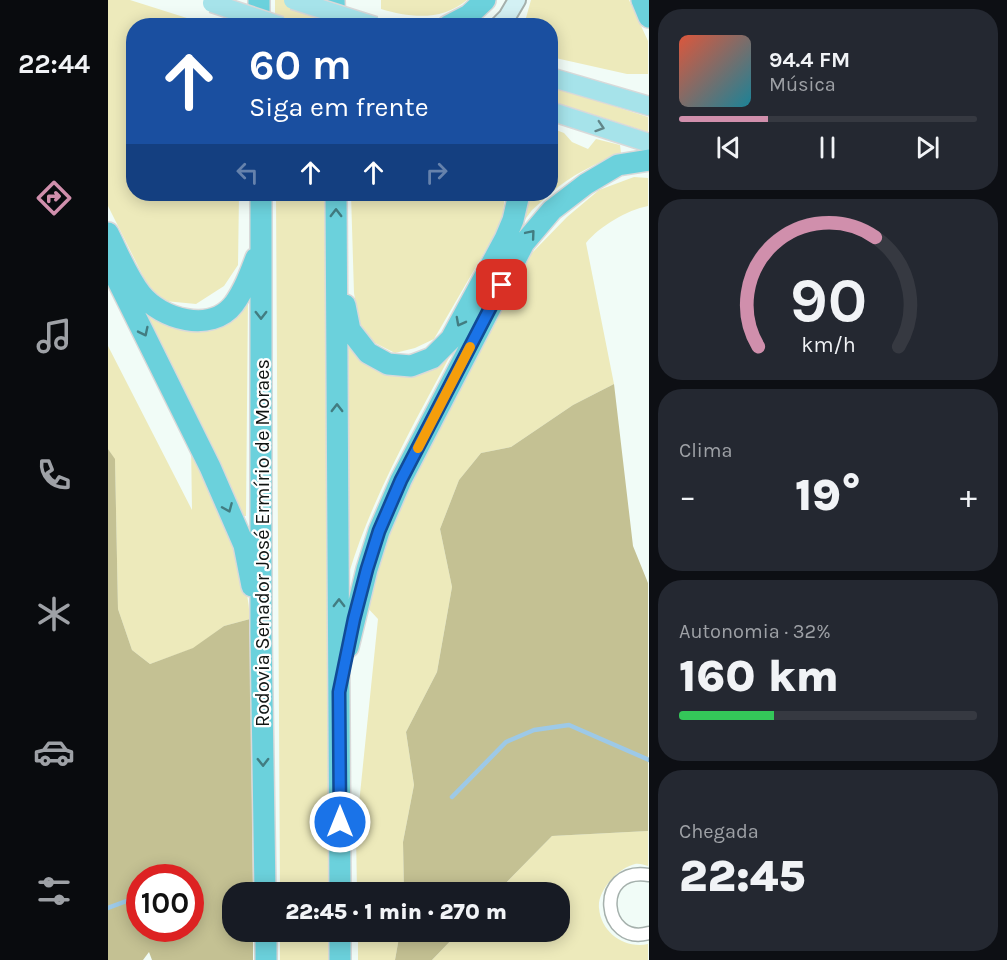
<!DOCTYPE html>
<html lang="pt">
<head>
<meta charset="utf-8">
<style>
  :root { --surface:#171b24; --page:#242831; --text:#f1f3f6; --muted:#9ea1a6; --line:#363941; --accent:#d08fac }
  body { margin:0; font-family:Karla,sans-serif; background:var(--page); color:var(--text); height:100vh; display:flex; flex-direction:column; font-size:22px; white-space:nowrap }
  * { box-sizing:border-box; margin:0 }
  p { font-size:20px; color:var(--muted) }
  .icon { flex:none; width:33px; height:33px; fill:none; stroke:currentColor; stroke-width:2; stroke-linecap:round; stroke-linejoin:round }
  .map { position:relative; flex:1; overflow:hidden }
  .side { display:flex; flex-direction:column; gap:9px; padding:9px; background:#0d0f14; width:358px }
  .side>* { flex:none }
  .top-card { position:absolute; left:18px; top:18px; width:432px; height:183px; border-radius:24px; box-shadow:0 3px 15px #0003; background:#1a4fa0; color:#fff; overflow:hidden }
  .speed { position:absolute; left:18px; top:864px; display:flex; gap:12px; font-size:30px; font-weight:700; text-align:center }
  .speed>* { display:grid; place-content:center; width:78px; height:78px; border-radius:50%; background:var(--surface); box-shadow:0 3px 15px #0003; line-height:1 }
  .speed .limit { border:9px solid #d22; background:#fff; color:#111 }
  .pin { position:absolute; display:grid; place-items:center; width:51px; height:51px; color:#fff; margin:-26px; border-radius:12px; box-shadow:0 3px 9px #0006 }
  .me { position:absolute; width:66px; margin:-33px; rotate:0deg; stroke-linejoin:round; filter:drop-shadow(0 0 4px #0008) }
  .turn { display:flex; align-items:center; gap:21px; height:126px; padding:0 24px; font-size:27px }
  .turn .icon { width:78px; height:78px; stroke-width:2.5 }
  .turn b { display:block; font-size:42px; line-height:51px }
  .lanes { display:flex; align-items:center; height:57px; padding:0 24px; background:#0003; justify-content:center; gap:30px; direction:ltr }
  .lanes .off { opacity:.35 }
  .big { font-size:45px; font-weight:800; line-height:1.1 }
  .side .card { flex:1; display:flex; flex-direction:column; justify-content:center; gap:9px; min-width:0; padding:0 21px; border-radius:24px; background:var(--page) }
  .side .dial { align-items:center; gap:0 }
  .dial svg { height:156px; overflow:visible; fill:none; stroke:var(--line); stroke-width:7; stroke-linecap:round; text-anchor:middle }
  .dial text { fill:var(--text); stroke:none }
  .song { display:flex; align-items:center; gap:18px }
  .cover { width:72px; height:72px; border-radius:9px; background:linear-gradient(135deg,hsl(10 70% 55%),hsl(190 70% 35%)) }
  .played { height:6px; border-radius:3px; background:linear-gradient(90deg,var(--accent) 30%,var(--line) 30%) }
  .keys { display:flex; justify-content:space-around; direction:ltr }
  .heat { display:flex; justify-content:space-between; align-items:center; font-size:33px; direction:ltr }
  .charge { height:9px; border-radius:4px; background:linear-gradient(90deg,#34c759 32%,var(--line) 0) }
  .trip { position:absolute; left:114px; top:882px; width:348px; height:60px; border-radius:24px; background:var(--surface); box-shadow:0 3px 15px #0003; font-weight:800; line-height:60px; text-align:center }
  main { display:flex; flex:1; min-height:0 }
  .tabs { display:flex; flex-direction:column; width:108px; justify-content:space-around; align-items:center; background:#090b0e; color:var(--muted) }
  .tabs .icon { width:42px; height:42px }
  .tabs .on { color:var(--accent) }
  .tabs b { font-size:27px; color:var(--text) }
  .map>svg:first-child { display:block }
  .green { fill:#edeabb }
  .forest { fill:#c4c193; fill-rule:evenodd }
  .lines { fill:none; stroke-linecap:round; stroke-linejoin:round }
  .stream { stroke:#9dc9e7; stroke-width:4.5 }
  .street-casing { stroke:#a5b0ac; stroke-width:15 }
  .secondary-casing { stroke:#a5b0ac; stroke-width:20 }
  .primary-casing { stroke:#d9d9d9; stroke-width:21 }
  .highway-casing { stroke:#d9d9d9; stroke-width:24 }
  .street { stroke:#fff; stroke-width:12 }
  .secondary { stroke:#d3f1f4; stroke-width:16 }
  .primary { stroke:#a6e3ea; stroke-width:18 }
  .highway { stroke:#6bd1dc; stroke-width:21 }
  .primary-bridge-casing { stroke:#d9d9d9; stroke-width:21; stroke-linecap:butt }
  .primary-bridge { stroke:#a6e3ea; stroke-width:18 }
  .oneway { stroke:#628689 }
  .oneway2 { stroke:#427c81 }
  .route-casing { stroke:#114b97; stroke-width:15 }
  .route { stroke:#1a73e8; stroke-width:10 }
  .slow { stroke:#f59e0b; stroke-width:10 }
  .labels { text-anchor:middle; stroke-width:4.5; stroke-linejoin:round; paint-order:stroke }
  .street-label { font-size:20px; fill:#101412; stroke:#fff }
</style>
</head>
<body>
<main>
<nav class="tabs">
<b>22:44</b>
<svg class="icon on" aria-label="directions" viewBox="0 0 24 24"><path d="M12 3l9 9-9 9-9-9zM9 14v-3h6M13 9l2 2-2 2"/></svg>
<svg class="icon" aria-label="music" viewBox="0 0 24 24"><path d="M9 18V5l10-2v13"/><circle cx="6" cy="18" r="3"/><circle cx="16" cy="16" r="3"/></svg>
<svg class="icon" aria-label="phone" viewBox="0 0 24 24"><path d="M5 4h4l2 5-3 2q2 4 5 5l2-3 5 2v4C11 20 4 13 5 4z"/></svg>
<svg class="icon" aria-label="climate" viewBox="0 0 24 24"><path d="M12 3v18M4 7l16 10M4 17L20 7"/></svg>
<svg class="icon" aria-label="car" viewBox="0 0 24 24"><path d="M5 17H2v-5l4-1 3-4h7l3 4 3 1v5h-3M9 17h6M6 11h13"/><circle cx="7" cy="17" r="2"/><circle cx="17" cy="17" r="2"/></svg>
<svg class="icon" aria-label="filters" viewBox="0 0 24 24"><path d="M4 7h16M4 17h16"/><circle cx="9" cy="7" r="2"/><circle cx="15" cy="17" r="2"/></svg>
</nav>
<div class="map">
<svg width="541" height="960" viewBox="0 0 541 960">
  <rect width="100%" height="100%" fill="#f1fcf7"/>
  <path class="green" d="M0 0H22L101 25 26 26V194H131L130 265 116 286 88 304 57 301 42 290 0 206Z
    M167 0H215V25H167Z
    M273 0H359C334 21 303 18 273 9Z
    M423 0H521L540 41V74H519L443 57 442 26 416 25Z
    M442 86 540 117V132L443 101Z
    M443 128 456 133 464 142 480 149 488 139 512 145 513 153C487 164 463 175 443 193Z
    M526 177 540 178V206C519 210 492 226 478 243L506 384 465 405 403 447 373 453 351 480 332 529 344 587 329 672 298 732 306 785 295 842 296 892H249L248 833 270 619 257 605 276 544 300 485 423 254 459 217 491 190Z
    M168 194H217L221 892H172Z
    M243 194H397L394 222 326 339 307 348 287 353 263 341 251 323 246 293Z
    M415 194H442L424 210 413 225Z
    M21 289 76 325 140 296 138 516H135L121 484Z
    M353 335C313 412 267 488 241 573L240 343C250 360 260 364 278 370Z
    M0 346 84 510 83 443C108 499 138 557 142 619L116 626 86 648 42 664 24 650 10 609 7 460 0 449Z
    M540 831V866C536 865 531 863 527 864 510 868 489 891 491 908 493 933 517 949 540 944V960H324L351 932H452V892H389L444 836Z
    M172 932H221V960H172Z
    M250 932H292L287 960H250Z"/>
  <path class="forest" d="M506 384 525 546 540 583V831L444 836 389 892H296L295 842 306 785 298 732 329 672 344 587 332 529 351 480 373 453 403 447 465 405Z
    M0 449 7 459 10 609 24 650 42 664 85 648 116 626 142 619 145 892H124V932H145V960H44L41 952 35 960H0ZM32 878H82V928H32Z
    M292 932H351L324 960H287Z"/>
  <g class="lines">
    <path class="stream" d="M344 797 398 742 426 730 461 725 541 760
      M69 878 75 875
      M0 908 32 896"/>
    <g class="street-casing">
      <path id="street" d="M541 875C485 866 494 947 541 933"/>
    </g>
    <g class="secondary-casing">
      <path id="secondary" d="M390 26 399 17 409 0"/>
    </g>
    <g class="primary-casing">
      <path id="primary" d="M442 77 541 106
        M442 111 541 143"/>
    </g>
    <g class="highway-casing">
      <path id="highway" d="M151 0V26
        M226 0 227 26
        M534 0 541 17
        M340 26 361 15 377 0
        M153 194V633L157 892
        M228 194 232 892
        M0 233C10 253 19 276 33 294 53 319 103 334 126 304 136 290 142 274 148 258
        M0 261 102 467 136 545 144 586
        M237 305 242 330 260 353 280 364 303 366 324 358 343 339 397 239 405 220 411 194
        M240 647 259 569 271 531 293 480 416 243 444 210 478 184 510 165 541 160
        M158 932V960
        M232 932V960"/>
    </g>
    <use href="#street" class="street"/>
    <use href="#secondary" class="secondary"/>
    <use href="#primary" class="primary"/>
    <use href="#highway" class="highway"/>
    <g class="primary-bridge-casing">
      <path id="primary-bridge" d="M185 0 267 26
        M104 3 173 26"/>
    </g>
    <use href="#primary-bridge" class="primary-bridge"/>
  </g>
  <defs><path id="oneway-chevron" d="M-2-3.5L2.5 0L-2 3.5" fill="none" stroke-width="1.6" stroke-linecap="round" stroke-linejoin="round" transform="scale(1.5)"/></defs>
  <use class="oneway" href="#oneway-chevron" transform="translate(492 127) rotate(18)"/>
  <g class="oneway2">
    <use href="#oneway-chevron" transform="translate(228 213) rotate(-90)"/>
    <use href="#oneway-chevron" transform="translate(423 234) rotate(-50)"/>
    <use href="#oneway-chevron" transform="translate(153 315) rotate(90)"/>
    <use href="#oneway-chevron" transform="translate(352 322) rotate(118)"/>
    <use href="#oneway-chevron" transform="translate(36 332) rotate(64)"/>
    <use href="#oneway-chevron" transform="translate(229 408) rotate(-90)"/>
    <use href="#oneway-chevron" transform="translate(120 508) rotate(67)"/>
    <use href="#oneway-chevron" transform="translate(231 603) rotate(-90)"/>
    <use href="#oneway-chevron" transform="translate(155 762) rotate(89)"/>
  </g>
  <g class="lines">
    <g class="route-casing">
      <path id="route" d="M232 822 231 692 246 619 259 569 271 531 293 480 394 285"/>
    </g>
    <use href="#route" class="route"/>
    <path class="slow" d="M310 448 362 347"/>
  </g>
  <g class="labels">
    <g class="street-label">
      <text transform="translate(154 543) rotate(-90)" y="7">Rodovia Senador José Ermírio de Moraes</text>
    </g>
  </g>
</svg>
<div class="speed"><div class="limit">100</div></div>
<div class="pin" style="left:394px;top:285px;background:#d93025"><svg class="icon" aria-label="arrive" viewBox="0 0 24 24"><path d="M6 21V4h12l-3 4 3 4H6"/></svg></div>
<svg class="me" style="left:232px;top:822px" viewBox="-20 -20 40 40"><circle r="17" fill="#1a73e8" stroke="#fff" stroke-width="3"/><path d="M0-11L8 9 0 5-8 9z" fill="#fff"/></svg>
<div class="trip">22:45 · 1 min · 270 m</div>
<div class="top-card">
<div class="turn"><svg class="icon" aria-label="ahead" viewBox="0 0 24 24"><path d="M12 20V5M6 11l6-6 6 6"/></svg><div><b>60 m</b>Siga em frente</div></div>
<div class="lanes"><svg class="icon off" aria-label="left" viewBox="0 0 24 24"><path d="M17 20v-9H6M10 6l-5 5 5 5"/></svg><svg class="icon" aria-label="ahead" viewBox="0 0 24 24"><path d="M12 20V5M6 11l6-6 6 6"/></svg><svg class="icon" aria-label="ahead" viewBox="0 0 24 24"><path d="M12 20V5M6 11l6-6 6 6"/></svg><svg class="icon off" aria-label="right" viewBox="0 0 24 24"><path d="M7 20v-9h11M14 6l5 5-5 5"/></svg></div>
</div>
</div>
<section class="side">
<div class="card">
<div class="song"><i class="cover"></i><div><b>94.4 FM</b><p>Música</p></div></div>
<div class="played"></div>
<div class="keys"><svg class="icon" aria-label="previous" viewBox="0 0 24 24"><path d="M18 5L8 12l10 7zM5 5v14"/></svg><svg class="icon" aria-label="pause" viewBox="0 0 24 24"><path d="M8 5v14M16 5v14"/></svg><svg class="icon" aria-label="next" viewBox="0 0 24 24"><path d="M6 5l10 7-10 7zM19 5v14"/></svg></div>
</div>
<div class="card dial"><svg viewBox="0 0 100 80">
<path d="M14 69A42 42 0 1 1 86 69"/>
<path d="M14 69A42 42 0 0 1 74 13" stroke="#d08fac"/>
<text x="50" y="56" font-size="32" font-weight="700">90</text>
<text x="50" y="72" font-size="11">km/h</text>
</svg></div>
<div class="card"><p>Clima</p>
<div class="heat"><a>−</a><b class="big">19°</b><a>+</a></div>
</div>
<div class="card"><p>Autonomia · 32%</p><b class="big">160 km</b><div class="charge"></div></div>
<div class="card"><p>Chegada</p><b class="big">22:45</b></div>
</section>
</main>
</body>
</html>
